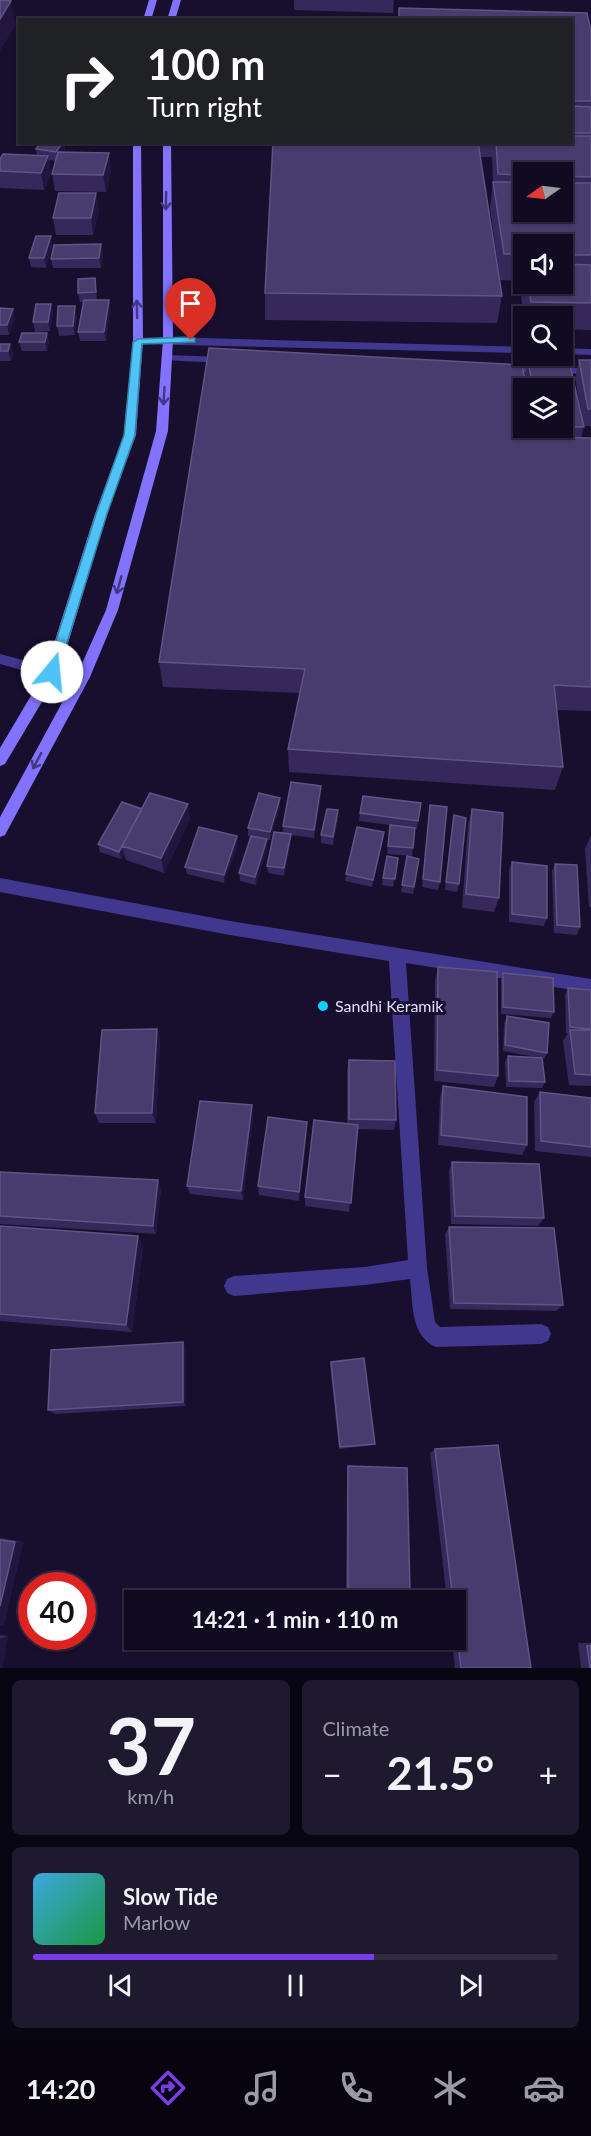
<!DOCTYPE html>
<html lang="en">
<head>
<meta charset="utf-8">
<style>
  :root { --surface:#110b22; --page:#1e192f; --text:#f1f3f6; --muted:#9c9ba5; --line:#302b40; --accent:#7c3aed }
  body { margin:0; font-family:Lato,sans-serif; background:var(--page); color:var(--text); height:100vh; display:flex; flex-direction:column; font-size:22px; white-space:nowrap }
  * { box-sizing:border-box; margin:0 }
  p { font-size:20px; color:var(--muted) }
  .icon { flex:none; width:33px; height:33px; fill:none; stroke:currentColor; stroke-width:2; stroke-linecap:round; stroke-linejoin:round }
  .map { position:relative; height:1668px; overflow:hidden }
  .details { display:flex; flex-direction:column; gap:12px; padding:12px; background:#090613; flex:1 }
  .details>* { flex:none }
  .guide { position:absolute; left:18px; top:18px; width:555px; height:126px; border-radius:0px; box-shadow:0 2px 4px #0004,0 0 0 2px var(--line); background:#202124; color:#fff; overflow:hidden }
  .needle { width:39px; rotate:256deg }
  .buttons { position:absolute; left:513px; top:162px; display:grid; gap:12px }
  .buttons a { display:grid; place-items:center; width:60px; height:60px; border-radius:0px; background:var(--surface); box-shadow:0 2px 4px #0004,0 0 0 2px var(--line); font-size:30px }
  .speed { position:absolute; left:18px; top:1572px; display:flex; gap:12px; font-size:30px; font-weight:700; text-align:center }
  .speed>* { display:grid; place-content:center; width:78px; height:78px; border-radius:50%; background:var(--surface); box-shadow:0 2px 4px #0004,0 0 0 2px var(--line); line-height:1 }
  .speed .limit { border:9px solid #d22; background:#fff; color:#111 }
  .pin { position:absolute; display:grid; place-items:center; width:51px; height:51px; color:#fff; margin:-62px -26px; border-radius:50% 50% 50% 0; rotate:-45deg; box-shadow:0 0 6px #0007 }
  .pin .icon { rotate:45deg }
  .me { position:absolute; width:66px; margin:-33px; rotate:17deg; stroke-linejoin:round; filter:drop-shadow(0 0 4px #0008) }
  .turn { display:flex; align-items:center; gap:21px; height:126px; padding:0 30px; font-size:27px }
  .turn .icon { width:78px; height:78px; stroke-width:2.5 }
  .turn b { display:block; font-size:42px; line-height:51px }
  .big { font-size:45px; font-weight:700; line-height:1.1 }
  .details .card { flex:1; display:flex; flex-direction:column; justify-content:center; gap:9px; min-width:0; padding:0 21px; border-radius:9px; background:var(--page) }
  .details .dial { align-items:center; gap:0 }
  .dial b { font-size:78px; line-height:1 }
  .song { display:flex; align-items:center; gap:18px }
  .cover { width:72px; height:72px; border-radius:9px; background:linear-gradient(135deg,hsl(200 70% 55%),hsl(140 70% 35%)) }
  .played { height:6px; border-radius:3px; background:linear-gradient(90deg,var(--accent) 65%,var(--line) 65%) }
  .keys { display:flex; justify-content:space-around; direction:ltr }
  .heat { display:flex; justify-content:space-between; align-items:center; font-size:33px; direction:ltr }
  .details .tiles { flex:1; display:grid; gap:12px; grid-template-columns:1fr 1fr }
  .card:last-child { grid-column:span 2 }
  .trip { position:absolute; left:124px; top:1590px; width:342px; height:60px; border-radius:0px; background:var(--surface); box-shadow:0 2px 4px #0004,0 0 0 2px var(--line); font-weight:700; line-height:60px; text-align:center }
  .tab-bar { display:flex; height:96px; justify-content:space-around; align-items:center; background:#07040e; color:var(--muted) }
  .tab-bar .icon { width:42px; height:42px }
  .tab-bar .current { color:var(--accent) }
  .tab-bar b { font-size:27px; color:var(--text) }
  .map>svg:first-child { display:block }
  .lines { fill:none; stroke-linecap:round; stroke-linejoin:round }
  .lane { fill:#42378f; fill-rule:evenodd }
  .street { fill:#42378f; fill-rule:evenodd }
  .secondary { fill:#8272ff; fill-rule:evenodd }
  .wall { fill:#36285b; fill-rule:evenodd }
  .shaded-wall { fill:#221641 }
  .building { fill:#483b6d; stroke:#605484; stroke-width:1.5 }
  .oneway { stroke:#423781 }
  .route { fill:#4fc3f7; stroke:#337fa1; stroke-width:1.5 }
  .poi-dot { fill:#07d1ff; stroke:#170f2d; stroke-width:2 }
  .labels { text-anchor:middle; stroke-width:6; stroke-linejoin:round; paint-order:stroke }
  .poi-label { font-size:16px; fill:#e2dbff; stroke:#170f2d; text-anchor:start }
</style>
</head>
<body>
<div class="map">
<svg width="591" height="1668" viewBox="0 0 591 1668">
  <rect width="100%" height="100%" fill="#170f2d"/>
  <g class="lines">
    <path class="lane" d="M168 337 524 347V353L138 344 133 341 138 338Z
      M562 348 591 349V355L562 354Z
      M166 355 225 357 230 360 225 363 162 360 161 358Z
      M504 367 591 368V374L500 372V368Z"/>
    <path class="street" d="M0 654 57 669 59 673 52 678 0 664Z
      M0 878 230 921 591 979V993L406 963 427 1268 435 1322 440 1327 541 1324 548 1327 551 1334 548 1341 541 1344 436 1347C410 1336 413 1302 410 1279L365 1285 234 1296 227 1293 224 1286 227 1279 234 1276 365 1267 408 1260 389 961 230 935 0 892Z"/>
    <path class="secondary" d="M149 0H157L151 20H143Z
      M173 0H181L175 20H167Z
      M133 142H141L143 341 136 435 107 514 59 673 5 764 0 766V748L45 672 95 514 124 435 133 341Z
      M163 142H171L173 340 168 431 118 610 90 677 5 835 0 837V817L76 677 106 610 156 431 163 340Z"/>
  </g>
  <path class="wall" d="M294 0H394L393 13 294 10Z
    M572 20 591 31V330L562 329V316H524L520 290 522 281 500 280 490 208 493 182 492 157H480L502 296 497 323 265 320V293L273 142H572ZM524 172H562V212H524ZM524 244H562V284H524Z
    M41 142H64L65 150 64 152 111 170 106 192 55 191 52 174 56 161 49 160 51 173 44 190 0 188V159L37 155 36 149Z
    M96 193 99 211 93 235H56L53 218Z
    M101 244 103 254 101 268H53L51 259Z
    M52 246 46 268 31 267 29 258Z
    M95 278 97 300H109L110 309 106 341H80L78 332 83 302H80L78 293Z
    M51 304 53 313 50 331 35 332 33 322Z
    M0 308 15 318 9 335H0Z
    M77 315 75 335 59 336 57 326Z
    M47 333 49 342 47 351H22L19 342Z
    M0 344 13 353 11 361H0Z
    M209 348 522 365 525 376 528 361H569L583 421 575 378 579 360H591V426H584L581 438H591V711L557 710 563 767 555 790 289 772 288 749 300 693 163 687 159 662ZM524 388H562V428H524Z
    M321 794 314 838 291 835V842L284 876 268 873 267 866 283 833V826Z
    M421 803 417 829H415L412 856 387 854 390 825 359 821 360 813Z
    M430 805 440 882 438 890 422 887Z
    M280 806 270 840H267V847L256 885 240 881 239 873 251 837 248 836V828Z
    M142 809 190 819 164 873 126 860 124 854 121 859 100 852 98 844Z
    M472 809 499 898 494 912 462 908 468 824Z
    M454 815 459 884 457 892 445 890 452 824Z
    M338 818 333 845 321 843V835Z
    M591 835V907L589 906 585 849Z
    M237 836 238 844 224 883 187 874 185 867Z
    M383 840 372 887 345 881 346 874Z
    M407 856 419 859 413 894 401 892Z
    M398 858 393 887 382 885 383 878Z
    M512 862 547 918 544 926 509 922V870Z
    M555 864 580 927 577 935 554 933 552 871Z
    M438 967 498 1076 494 1087 434 1081 435 980Z
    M503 973 554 1012 551 1018 501 1014V980Z
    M568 988 591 990V1086L569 1085 563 1041 568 1033H566L565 995Z
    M507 1016 547 1053 544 1059 542 1058 545 1082 542 1088 506 1087 505 1062 508 1056 536 1057 503 1051 504 1023Z
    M157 1029 160 1041 156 1123H99L95 1113Z
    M349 1060 396 1120 394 1130 357 1129 349 1212 305 1206V1197L347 1124V1071Z
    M443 1086 527 1145 522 1155 438 1145 440 1097Z
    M540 1092 591 1098V1157L535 1151 534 1102Z
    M253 1116 243 1200 190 1194 187 1186Z
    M307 1122V1132L299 1201 259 1195 258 1186Z
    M452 1162 544 1218 538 1226 451 1224 449 1171Z
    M0 1172 161 1189 156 1234 0 1224Z
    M0 1226 138 1236 143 1247 132 1332 0 1321Z
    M449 1227 563 1305 556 1311 450 1309 445 1234Z
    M186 1347V1406L55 1414 48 1410Z
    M331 1362 375 1444 374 1445 339 1449 330 1365Z
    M435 1449 531 1668H455L452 1640H456V1600H447L430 1453Z
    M348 1466V1589L346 1587 347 1468Z
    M0 1538 23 1542 4 1624 0 1625Z
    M0 1635 8 1636 0 1668Z
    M578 1643H591V1668H581Z"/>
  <path class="shaded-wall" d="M11 1 16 25 0 51V19Z
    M63 142H64L65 150 58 161 56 152Z
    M109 153 111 170 106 192 103 175Z
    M48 156 51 173 44 190 41 173Z
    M96 193 99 211 93 235 91 218Z
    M51 236 52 246 46 268 44 258Z
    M101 244 103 254 101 268 99 258Z
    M109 300 110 309 106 341 104 332Z
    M51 304 53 313 50 331 48 322Z
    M75 306 77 315 75 335 73 326Z
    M13 309 15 318 9 335 7 325Z
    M47 333 49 342 47 351 45 342Z
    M10 344 13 353 11 361 8 351Z
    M321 786V794L314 838V830Z
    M280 798V806L270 840V832Z
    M188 804 190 819 164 873 161 858Z
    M338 810V818L333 845V837Z
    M384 832 383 840 372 887 373 880Z
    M291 834V842L284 876V868Z
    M237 836 238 844 224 883V875Z
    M267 839V847L256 885 255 877Z
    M122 846 124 854 121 859 119 852Z
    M157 1029 160 1041 156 1123 152 1113Z
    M252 1105 253 1116 243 1200 241 1191Z
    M307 1122V1132L299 1201V1192Z
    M158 1180 161 1189 156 1234 153 1226Z
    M138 1236 143 1247 132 1332 126 1325Z
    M183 1342 186 1347V1406L183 1402Z
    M15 1542H23L4 1624 0 1625V1606Z
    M8 1636 3 1668H0V1639Z"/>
  <path class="building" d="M0 0 11 1 0 19Z
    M399 8 587 13 591 31V101H572V20H399Z
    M572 106 591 107V133H572Z
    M572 136H591V177L562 176V172H524V175L498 174 496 142H572Z
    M41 142H63L56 152 36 149Z
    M273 142H478L502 296 265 293Z
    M58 152 109 153 103 175 52 174Z
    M3 154 48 156 41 173 0 171V159Z
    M493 182H524V212H562V183H591V255H562V244H524V254H504Z
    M59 193H96L91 218H53Z
    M36 236H51L44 258H29Z
    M101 244 99 258 51 259 54 245Z
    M562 264 591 265V303L531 302 528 284H562Z
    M95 278 96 292 78 293V279Z
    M84 300H109L104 332H78Z
    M36 304H51L48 322H33Z
    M58 306H75L73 326H57Z
    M0 308 13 309 7 325H0Z
    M22 333H47L45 342H19Z
    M0 344H10L8 351H0Z
    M209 348 522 365 527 388H524V428H535L537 437 591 438V687L554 685 563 767 288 749 305 669 159 662Z
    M579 360H591V409H588Z
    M528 361H569L584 427H562V388H533Z
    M291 782 321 786 314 830 283 826Z
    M150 793 188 804 161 858 122 846Z
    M259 793 280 798 270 832 248 828Z
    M363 796 421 803 418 821 360 813Z
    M122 802 142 809 119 852 98 844Z
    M430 805 447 807 440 882 423 879Z
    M327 809 338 810 333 837 321 835Z
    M472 809 503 813 499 898 466 894Z
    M454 815 466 818 459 884 446 882Z
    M390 825 415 828 413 848 388 846Z
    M199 827 237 836 224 875 185 867Z
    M357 827 384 832 373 880 346 874Z
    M274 832 291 834 284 868 267 866Z
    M251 836 267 839 255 877 239 873Z
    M387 856 398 858 395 879 383 878Z
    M407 856 419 859 414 887 402 885Z
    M512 862 547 866V918L512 914Z
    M555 864 577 865 580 927 557 925Z
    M438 967 497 972 498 1076 437 1070Z
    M503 973 553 978 554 1012 503 1007Z
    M568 988 591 990V1029L570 1027Z
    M507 1016 549 1023 547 1053 505 1045Z
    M157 1029 152 1113H95L102 1030Z
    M570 1030H591V1075L575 1074Z
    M508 1056 542 1058 545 1082 509 1081Z
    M349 1060 395 1061 396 1120 349 1119Z
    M443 1086 527 1097V1145L441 1135Z
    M540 1092 591 1098V1147L541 1141Z
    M200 1101 252 1105 241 1191 187 1186Z
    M268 1117 307 1122 299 1192 258 1186Z
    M314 1120 358 1125 351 1203 305 1197Z
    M452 1162 539 1164 544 1218 455 1216Z
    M0 1172 158 1180 153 1226 0 1216Z
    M0 1226 138 1236 126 1325 0 1314Z
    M449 1227 554 1228 563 1305 454 1303Z
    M183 1342V1402L48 1410 51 1350Z
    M364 1358 375 1444 340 1447 331 1362Z
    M498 1445 531 1668H461L456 1626V1600H453L435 1449Z
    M348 1466 407 1468 410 1591 348 1589Z
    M0 1540 15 1542 0 1606Z
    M587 1646H591V1668H590Z"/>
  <defs><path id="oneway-shaft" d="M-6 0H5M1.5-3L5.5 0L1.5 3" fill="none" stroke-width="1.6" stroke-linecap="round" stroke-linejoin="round" transform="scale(1.5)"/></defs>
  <g class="oneway">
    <use href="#oneway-shaft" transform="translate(166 201) rotate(91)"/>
    <use href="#oneway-shaft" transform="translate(137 309) rotate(-91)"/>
    <use href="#oneway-shaft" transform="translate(164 396) rotate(93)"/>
    <use href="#oneway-shaft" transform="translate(119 585) rotate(105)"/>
    <use href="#oneway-shaft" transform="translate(37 761) rotate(118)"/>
  </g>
  <path class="route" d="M191 337 195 338V342L142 344 135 435 107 514 58 672 57 676H48L46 672 96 514 124 435 133 342 138 339Z"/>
  <circle class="poi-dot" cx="323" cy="1006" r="6"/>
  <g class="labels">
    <g class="poi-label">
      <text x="335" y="1012">Sandhi Keramik</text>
    </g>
  </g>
</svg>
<div class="buttons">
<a><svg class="needle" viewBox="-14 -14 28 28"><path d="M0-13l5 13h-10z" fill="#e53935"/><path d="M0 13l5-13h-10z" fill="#9c9ba5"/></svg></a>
<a><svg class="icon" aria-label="sound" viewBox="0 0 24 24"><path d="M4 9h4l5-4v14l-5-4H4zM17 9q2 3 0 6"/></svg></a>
<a><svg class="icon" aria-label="search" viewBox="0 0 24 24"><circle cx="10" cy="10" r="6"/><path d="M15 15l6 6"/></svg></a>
<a><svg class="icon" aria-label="layers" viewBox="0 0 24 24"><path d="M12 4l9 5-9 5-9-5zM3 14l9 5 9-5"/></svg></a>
</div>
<div class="speed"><div class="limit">40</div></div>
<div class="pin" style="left:191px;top:340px;background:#d93025"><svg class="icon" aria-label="arrive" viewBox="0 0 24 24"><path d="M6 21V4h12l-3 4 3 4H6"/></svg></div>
<svg class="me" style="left:52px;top:672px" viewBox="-20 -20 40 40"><circle r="19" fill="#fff"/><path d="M0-13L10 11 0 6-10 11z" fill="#4fc3f7"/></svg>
<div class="trip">14:21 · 1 min · 110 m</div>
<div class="guide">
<div class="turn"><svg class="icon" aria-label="right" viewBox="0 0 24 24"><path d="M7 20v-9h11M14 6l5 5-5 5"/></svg><div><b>100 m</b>Turn right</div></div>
</div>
</div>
<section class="details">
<div class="tiles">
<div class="card dial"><b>37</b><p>km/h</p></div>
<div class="card"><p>Climate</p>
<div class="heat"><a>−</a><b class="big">21.5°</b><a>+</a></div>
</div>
<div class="card">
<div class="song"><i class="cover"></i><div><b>Slow Tide</b><p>Marlow</p></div></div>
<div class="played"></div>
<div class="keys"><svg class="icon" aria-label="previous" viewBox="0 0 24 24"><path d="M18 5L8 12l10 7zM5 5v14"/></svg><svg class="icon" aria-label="pause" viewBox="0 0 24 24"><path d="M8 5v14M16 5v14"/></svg><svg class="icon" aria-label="next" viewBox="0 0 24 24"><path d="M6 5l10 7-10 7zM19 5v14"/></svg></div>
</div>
</div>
</section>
<nav class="tab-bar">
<b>14:20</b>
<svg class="icon current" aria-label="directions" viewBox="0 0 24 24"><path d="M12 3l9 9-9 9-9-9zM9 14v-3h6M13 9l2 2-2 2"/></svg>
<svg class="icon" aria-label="music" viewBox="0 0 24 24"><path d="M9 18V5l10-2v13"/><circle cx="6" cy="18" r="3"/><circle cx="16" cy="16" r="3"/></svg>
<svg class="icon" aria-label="phone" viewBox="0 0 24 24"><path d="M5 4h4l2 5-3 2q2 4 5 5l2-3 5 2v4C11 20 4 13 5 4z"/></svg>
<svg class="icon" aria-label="climate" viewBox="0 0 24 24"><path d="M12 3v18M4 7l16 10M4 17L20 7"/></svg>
<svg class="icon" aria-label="car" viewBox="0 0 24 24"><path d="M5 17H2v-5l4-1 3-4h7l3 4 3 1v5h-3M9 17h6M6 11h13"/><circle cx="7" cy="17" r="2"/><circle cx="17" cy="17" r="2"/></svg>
</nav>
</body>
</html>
